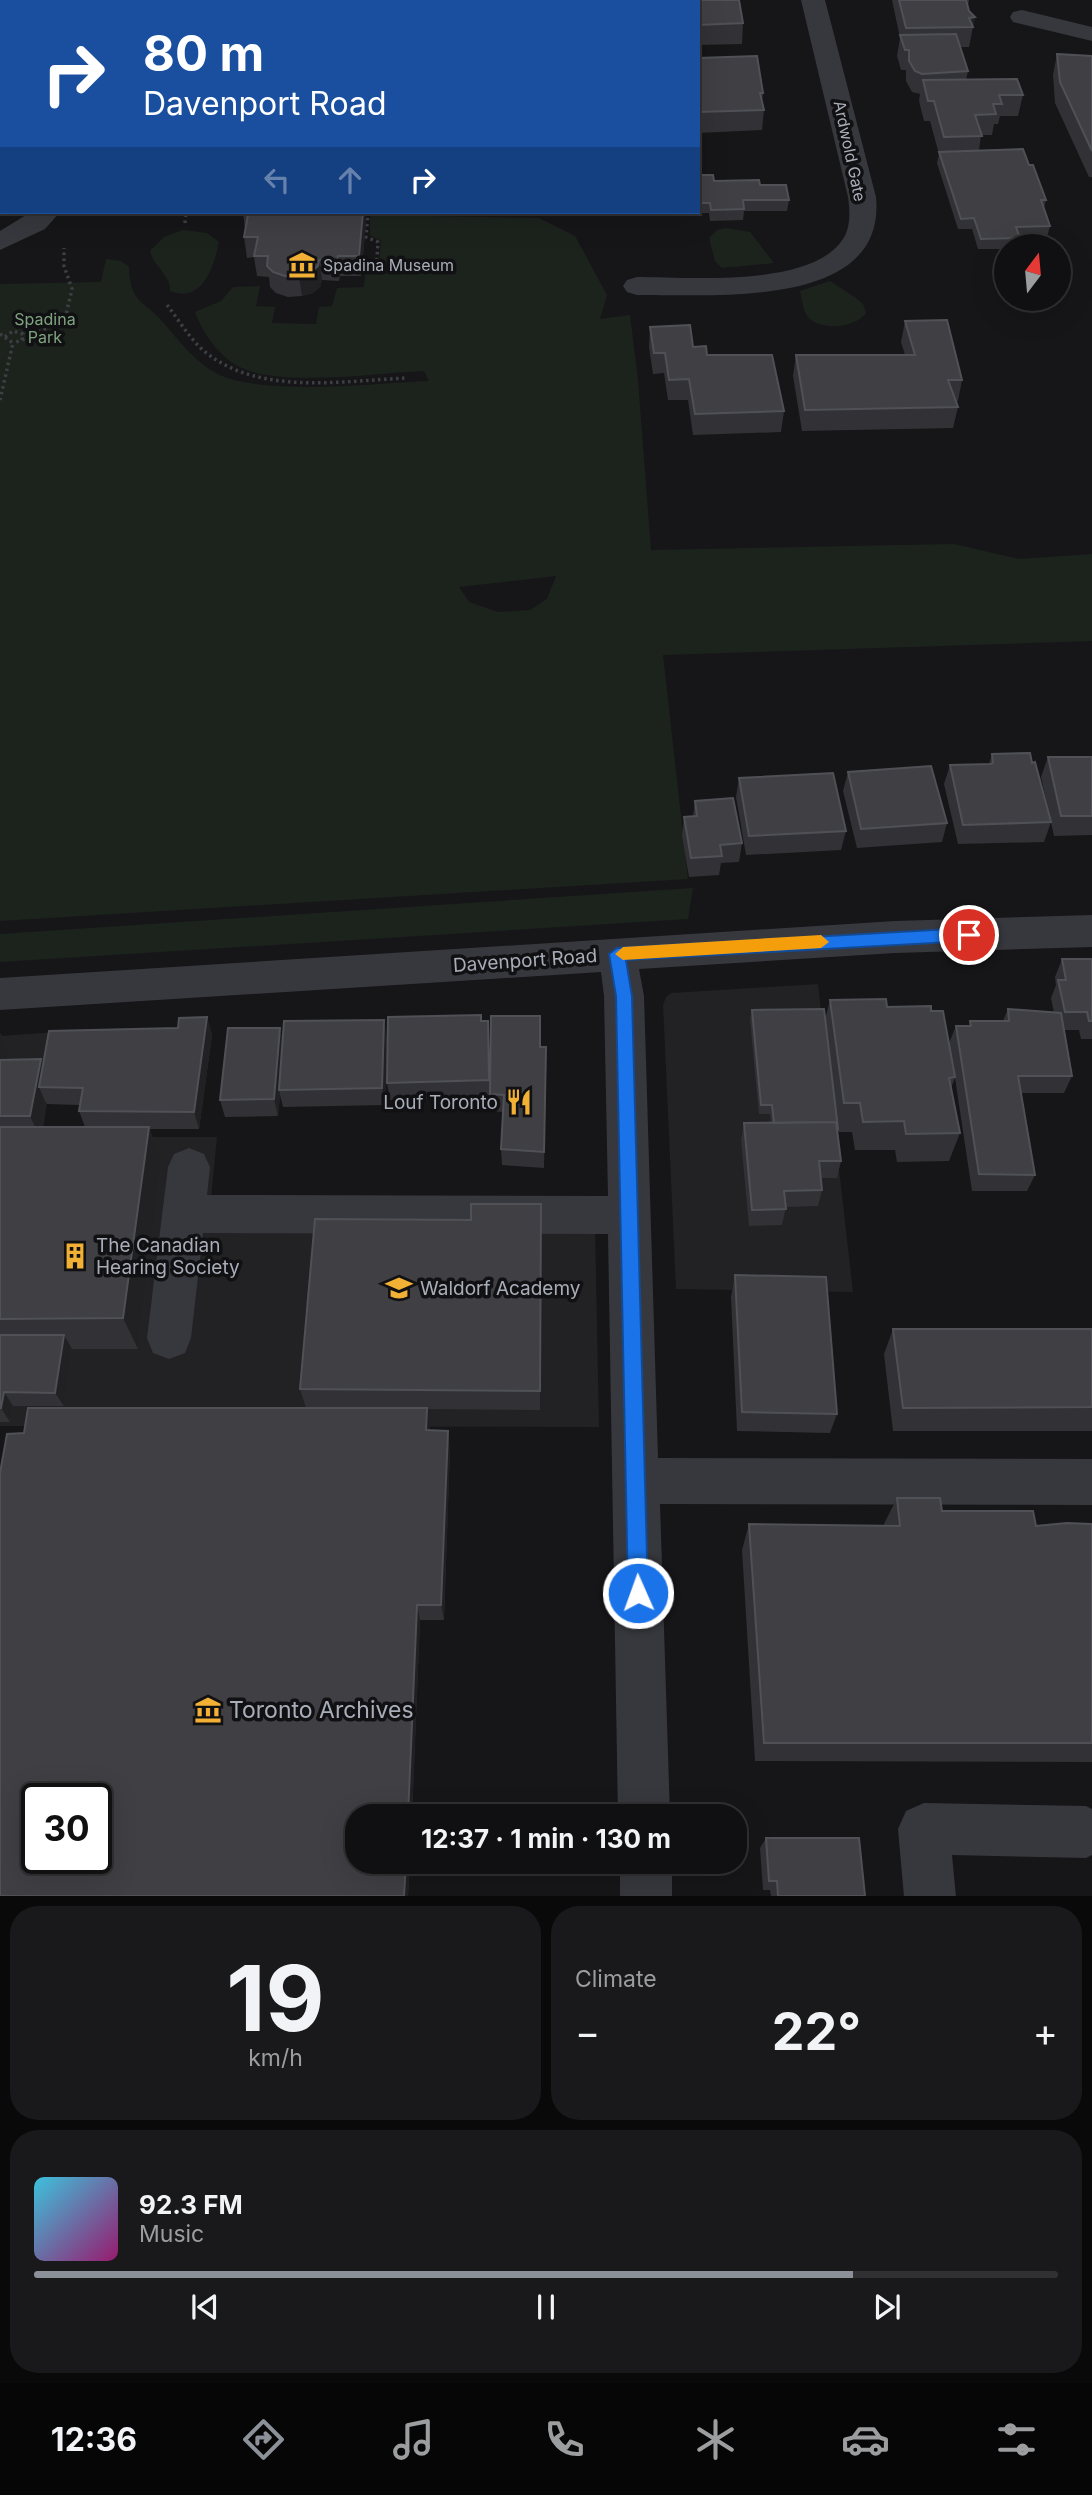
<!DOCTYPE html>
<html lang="en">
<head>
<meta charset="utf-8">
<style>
  :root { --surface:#101012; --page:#19191b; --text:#f1f3f6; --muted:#9c9d9f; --line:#303032; --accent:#8c9099 }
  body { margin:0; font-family:Inter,sans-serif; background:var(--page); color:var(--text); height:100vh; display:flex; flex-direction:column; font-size:26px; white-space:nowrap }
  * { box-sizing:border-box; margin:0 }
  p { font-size:23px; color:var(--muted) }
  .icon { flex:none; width:38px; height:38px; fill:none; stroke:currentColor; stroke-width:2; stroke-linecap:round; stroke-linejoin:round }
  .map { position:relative; height:1896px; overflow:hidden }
  .sheet { display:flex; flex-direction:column; gap:10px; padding:10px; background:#09090a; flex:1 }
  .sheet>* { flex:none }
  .guide { position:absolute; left:0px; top:0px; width:700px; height:214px; box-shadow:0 7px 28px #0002,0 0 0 2px var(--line); background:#1a4fa0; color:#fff; overflow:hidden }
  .needle { width:46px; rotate:16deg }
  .fabs { position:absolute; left:994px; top:234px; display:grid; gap:14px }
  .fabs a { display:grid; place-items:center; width:77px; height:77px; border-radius:50%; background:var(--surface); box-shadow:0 7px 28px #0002,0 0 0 2px var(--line); font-size:35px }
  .speed { position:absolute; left:21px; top:1783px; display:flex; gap:14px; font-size:35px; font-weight:700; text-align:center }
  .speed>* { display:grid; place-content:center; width:91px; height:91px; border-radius:50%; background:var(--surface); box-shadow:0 7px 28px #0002,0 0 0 2px var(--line); line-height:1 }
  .speed .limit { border:4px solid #111; border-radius:10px; background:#fff; color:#111 }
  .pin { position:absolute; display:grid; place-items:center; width:60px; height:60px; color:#fff; margin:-30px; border:4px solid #fff; border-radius:50%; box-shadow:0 2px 7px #0007 }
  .me { position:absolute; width:77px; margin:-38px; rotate:358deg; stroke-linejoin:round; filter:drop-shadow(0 0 5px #0008) }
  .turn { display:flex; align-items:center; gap:24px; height:147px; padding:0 28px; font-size:32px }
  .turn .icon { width:91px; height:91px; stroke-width:2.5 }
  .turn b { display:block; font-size:49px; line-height:60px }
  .lanes { display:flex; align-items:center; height:66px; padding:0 28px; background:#0003; justify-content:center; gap:35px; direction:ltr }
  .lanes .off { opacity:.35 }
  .big { font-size:52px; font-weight:700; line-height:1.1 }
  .sheet .widget { flex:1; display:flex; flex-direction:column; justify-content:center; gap:10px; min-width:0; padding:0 24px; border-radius:28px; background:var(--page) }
  .sheet .dial { align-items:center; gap:0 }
  .dial b { font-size:91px; line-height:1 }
  .song { display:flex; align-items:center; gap:21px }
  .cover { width:84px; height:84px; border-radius:10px; background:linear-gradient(135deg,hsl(190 70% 55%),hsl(320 70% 35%)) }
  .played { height:7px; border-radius:4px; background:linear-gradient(90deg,var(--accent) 80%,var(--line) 80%) }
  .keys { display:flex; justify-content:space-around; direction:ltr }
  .heat { display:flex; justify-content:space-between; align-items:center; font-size:38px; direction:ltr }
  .sheet .tiles { flex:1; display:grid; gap:10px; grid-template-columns:1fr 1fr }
  .widget:last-child { grid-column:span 2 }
  .trip { position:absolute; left:345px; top:1804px; width:402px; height:70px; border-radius:28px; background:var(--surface); box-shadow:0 7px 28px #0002,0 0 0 2px var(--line); font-weight:700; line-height:70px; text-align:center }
  .tabs { display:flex; height:112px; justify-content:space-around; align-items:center; background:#060607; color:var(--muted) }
  .tabs .icon { width:49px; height:49px }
  .tabs .current { color:var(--accent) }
  .tabs b { font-size:32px; color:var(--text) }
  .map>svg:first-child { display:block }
  .built { fill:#222225 }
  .green { fill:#1c231d; fill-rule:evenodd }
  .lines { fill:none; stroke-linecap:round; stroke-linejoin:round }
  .path { stroke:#3d3f44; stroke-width:3.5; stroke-dasharray:2.5 3.5; stroke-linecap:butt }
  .minor { fill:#37383d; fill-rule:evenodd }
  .wall { fill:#323236; fill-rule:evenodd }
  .shaded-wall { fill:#212124 }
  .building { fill:#3f3f44; stroke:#4f5156; stroke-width:2; fill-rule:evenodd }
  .route { fill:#1a73e8; stroke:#114b97; stroke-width:2 }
  .slow { fill:#f59e0b }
  .labels { text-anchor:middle; stroke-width:7; stroke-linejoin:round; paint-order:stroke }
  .far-street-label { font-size:16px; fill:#a8adb8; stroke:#111113 }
  .far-poi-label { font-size:16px; fill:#a8adb8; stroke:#111113; text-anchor:start }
  .far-park-label { font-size:16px; fill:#7fa381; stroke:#111113 }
  .street-label { font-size:19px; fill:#a8adb8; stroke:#111113 }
  .poi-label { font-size:19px; fill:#a8adb8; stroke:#111113; text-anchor:start }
  .near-poi-label { font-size:23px; fill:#a8adb8; stroke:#111113; text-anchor:start }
</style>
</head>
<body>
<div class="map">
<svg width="1092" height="1897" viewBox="0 0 1092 1897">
  <rect width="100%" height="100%" fill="#161618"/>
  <path class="built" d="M818 984 853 1292 676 1289 663 1005 666 997 671 993Z
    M57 1032 42 1137H217L208 1227H595L599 1427 0 1426V1036Z"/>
  <path class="green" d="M374 215 539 218 575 236 607 295 600 319 630 315 638 380 651 550 954 544 1019 559 1092 554V641L663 655 688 879 0 921V284L101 282 106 259 121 261 129 267C130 304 144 300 163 322 178 340 192 358 212 371 256 398 376 383 429 381L424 371C378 373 283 387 242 368 220 358 203 334 195 312L221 301 233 287 260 286 256 306 275 307 272 323 316 324 319 307 332 306 337 288 364 287 366 266H379L381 241 370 235V217ZM556 576 547 599 530 610 498 612 469 602 459 587Z
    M726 228 750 232 774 263 722 268 715 261 709 238 717 230Z
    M183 230 207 233 219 242C214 266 203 304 170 291 171 275 153 266 150 251L164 237Z
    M830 281 856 298 863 304 866 313C855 328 822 331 809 318 803 312 802 299 800 291Z
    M693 888 688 919 0 962V934Z"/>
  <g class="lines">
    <path class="path" d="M368 212 366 237 378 242 377 259
      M185 223 186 212
      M167 305C179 320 189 338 204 351 258 396 341 381 406 378
      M0 334 13 343 0 400
      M5 337 13 331 23 334 22 340 13 343
      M22 340 65 319 72 289 64 266V248"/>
    <path class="minor" d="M90 0H114V2H90Z
      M801 0H825L876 197C887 311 710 294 637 295L627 292 623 286 627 280 637 277C688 277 812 288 843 239 851 227 850 210 848 197Z
      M1022 10 1092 27V41L1013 22 1010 17 1013 12Z
      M0 11H2V25H0Z
      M31 212H60L45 229 0 250V231Z
      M1092 915V947L895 953 639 969 644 996 658 1458 1092 1459V1505L660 1504 670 1816H618L608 1234 203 1233 191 1338 185 1353 169 1359 153 1353 147 1338 168 1167 174 1154 189 1148 204 1154 210 1167 207 1195 608 1196 604 996 601 972 0 1010V978L895 921Z
      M924 1803 1086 1806 1092 1809V1855L1086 1858 952 1855 956 1897H904L898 1829 906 1811Z
      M620 1862H672V1897H620Z"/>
  </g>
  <path class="wall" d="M672 0H739L743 23 742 44 698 45V2H672Z
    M892 0H969L968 6 969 11 975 17 969 47H960L968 71 966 80 1023 95 1018 116H1000L998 124H994L992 135H981L979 151 1029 165 1046 200 1044 208 1050 226 1047 237 1020 238 1018 247H1006V249H978L972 229H958L937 163 939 154 930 121H924L919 101 920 94 912 92 906 81V70H901L897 56 900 38Z
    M1057 54 1092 56V177H1089L1055 103 1053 75Z
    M698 58 763 93 762 102 764 110 762 130 698 133Z
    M698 175 714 181 760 185 789 200 787 211H744L743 220 710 221 709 213 645 214V212H698Z
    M243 212 366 223 361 276H340L339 281 322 280 320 287 313 293 302 296 288 297 276 293 270 287 269 277 257 276 254 257 247 258 244 237 245 230Z
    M905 321 962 380 958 401H956L958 407 953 428 802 431 793 376 796 355H905L901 342Z
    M650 327 707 355 784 411 781 432 693 435 688 400H668L664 373 653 374 649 347Z
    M992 754 1032 763 1051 822 1044 842 958 844 944 784 950 765 989 764Z
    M1048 757H1092V835L1054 836 1041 777Z
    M848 772 947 823 942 842 857 848 843 791Z
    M739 778 846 831 841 850 746 855 736 797Z
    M695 801 742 843 739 862 721 863 719 875 689 877 682 836 684 817 693 816Z
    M1062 959H1092V1039H1081L1079 1030H1064L1072 1076 1064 1093H1021L1035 1175 1027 1191H972L955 1078 951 1088 960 1133 949 1161 897 1162 895 1150H855L852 1132H838L841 1161 837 1178H821L822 1190 818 1206 786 1207 782 1225 749 1226 741 1140 744 1123H771L770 1114H759L750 1020 752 1010 825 1020 830 1000 931 1011 953 1069 949 1043 956 1026H969L970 1021H1003L1008 1009 1054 1013 1051 998 1056 985 1055 977Z
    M207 1017 212 1035 199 1129H149L162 1162 138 1349H72L64 1406H13L10 1422H0V1033L8 1049 5 1060 43 1065 178 1028ZM44 1099 47 1104 80 1105 79 1111 85 1127H39Z
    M481 1021H488L490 1098 390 1100 387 1083Z
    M387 1037 385 1105 283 1107 280 1095 278 1116 225 1117 220 1100 283 1038Z
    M540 1047H546L544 1168 502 1165 501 1149 503 1112 491 1111 490 1094Z
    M541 1204 540 1410 427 1409 430 1430 450 1449 444 1620H420L412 1816H357L410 1862 408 1896H0L24 1433 306 1408 300 1389 471 1220Z
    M735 1275 837 1414 830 1433 737 1431 731 1297Z
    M893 1329H1092V1431H893L884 1354Z
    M897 1498 942 1511 1036 1526 1092 1524V1762L755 1761 742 1550 749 1524 884 1526V1524Z
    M766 1838 865 1896H771L770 1890H763L760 1848Z"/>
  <path class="shaded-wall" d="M975 17 971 37 973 27 969 18Z
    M2 38V91L0 97V43Z
    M363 212H365L366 223 361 276 359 256Z
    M338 256 340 276 339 281 337 260Z
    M319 260 322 280 320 287 313 293 302 296 299 276Z
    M207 1017 212 1035 199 1129 194 1112Z
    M384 1020 387 1037 385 1105 382 1088Z
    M280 1028 284 1045 279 1090 280 1095 278 1116 274 1099Z
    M0 1033 8 1049 2 1077 0 1073Z
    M41 1059 48 1077 39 1087 44 1099 38 1133 30 1116Z
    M149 1127 162 1162 138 1349 123 1318Z
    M64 1335 72 1349 64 1406 55 1393Z
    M4 1392 13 1406 10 1422 1 1408Z
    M427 1408 430 1427 429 1448 426 1430Z
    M448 1431 450 1449 444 1620 441 1605Z
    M417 1605 420 1620 412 1816H408Z
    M406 1862H410L408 1896H404Z"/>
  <path class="building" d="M172 0H248V2H171Z
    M676 0H739L743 23 698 25V2H682V1Z
    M899 0H967H966L969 11 975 17 969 18 973 27 906 28Z
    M0 23H2V38L0 43Z
    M956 34 968 71 922 74 915 71 909 61V50H905L900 35Z
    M1057 54 1092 56V151L1060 82Z
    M757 56 763 93H760L764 110 698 112V58Z
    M1017 79 1023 95H999L1002 104H993L996 114 975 115 982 136 944 137 934 101H928L923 80Z
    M1023 149 1029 165H1033L1046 200H1041L1050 226 1016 227 1020 238 981 239 974 218 961 219 939 152Z
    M698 175H713L714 181 759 180 760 185H786L789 200H743L744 209 711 210 710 203H698Z
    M243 212H363L359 256H338L337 260H319L318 266 311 272 299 276H285L273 272 267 266 268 256H254L258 237H244L248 215Z
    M947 320 962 380H948L958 407 805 410 796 355H915L905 321Z
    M690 325 693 347 706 346 707 355H772L784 411 695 414 689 379 669 380 665 353H654L650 327Z
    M1030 753 1032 763 1035 762 1051 822 963 825 950 765 991 764 993 763 992 754Z
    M1048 757H1092V816H1061Z
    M931 766 947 823 861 829 848 772Z
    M833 773 846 831 749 836 739 778Z
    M733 798 742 843 720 845 722 856 691 858 684 817 697 816 695 801Z
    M1062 959H1092V1021H1089L1087 1012H1065L1058 980H1066Z
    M886 999 887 1007 931 1006V1011H943L955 1077 949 1078 960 1133 906 1134 904 1121 863 1122 860 1103H844L830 1000Z
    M824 1009 838 1129H837L836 1122 774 1123 772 1105H761L752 1010Z
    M1008 1009 1061 1013 1072 1076H1018L1035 1175 979 1174 956 1026H971L970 1021H1009Z
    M481 1015V1021H488L489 1080 387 1083 388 1017Z
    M491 1016H540V1047H546L544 1152 501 1149 504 1095 490 1094Z
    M207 1017 194 1112 79 1111 83 1088 39 1087 49 1031 178 1028 179 1018Z
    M384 1020 382 1088 279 1090 284 1021Z
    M228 1028H280L274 1099 220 1100Z
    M41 1059 30 1116H0V1060Z
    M836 1122 841 1161H819L822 1190 784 1191 786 1209 752 1210 744 1123Z
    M0 1127H149L123 1318 0 1319Z
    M471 1204H541L540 1391 300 1389 315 1219 471 1220Z
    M735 1275 826 1277 837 1414 742 1412Z
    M893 1329H1092V1407L903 1408Z
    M0 1335H64L55 1393 4 1392 1 1408H0Z
    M28 1408H427L426 1430 448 1431 441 1605H417L408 1816H357V1862H406L404 1896H0V1473L7 1434 24 1433ZM37 1799H96V1858H37Z
    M897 1498H940L942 1511H1033L1036 1526 1067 1523 1092 1524V1743H764L749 1524 900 1526Z
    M766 1838H859L865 1896H778L777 1881H769Z"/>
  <path class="route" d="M969 928 977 935 969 941 626 960 632 996 648 1593 645 1600 638 1603 631 1600 628 1593 616 996 609 954 617 948Z"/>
  <path class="slow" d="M821 935 829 942 821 948 623 960 615 954 623 947Z"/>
  <defs>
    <g id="museum-bare" transform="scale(2.1)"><path d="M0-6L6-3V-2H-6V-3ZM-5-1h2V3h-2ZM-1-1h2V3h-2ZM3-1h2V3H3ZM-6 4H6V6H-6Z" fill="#f2b134" stroke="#111113" stroke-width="2.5" paint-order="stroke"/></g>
    <g id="restaurant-bare" transform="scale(2.1)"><path d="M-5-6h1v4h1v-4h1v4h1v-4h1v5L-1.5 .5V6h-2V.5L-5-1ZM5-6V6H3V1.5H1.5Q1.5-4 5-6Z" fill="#f2b134" stroke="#111113" stroke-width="2.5" paint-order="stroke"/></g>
    <g id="building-bare" transform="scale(2.1)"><path d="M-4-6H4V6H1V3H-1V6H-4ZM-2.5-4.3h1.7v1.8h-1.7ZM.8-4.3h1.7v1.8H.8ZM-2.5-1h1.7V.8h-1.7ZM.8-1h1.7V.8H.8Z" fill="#f2b134" stroke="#111113" stroke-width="2.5" paint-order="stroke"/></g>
    <g id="school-bare" transform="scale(2.1)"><path d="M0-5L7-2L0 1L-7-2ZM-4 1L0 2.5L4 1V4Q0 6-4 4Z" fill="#f2b134" stroke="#111113" stroke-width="2.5" paint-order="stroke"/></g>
  </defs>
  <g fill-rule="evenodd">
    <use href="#museum-bare" x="302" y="265"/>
    <use href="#restaurant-bare" x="519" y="1102"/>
    <use href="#building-bare" x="75" y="1256"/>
    <use href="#school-bare" x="399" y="1288"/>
    <use href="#museum-bare" x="208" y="1710"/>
  </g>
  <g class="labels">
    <g class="far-street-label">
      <text transform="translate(850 151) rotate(78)" y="6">Ardwold Gate</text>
    </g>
    <g class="far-poi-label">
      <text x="323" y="271">Spadina Museum</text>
    </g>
    <g class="far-park-label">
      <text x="45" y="325">Spadina<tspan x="45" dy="18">Park</tspan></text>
    </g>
    <g class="street-label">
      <text transform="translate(525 960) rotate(-4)" y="7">Davenport Road</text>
    </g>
    <g class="poi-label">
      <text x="498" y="1109" text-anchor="end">Louf Toronto</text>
      <text x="96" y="1252">The Canadian<tspan x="96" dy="22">Hearing Society</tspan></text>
      <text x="420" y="1295">Waldorf Academy</text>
    </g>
    <g class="near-poi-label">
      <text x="229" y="1718">Toronto Archives</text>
    </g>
  </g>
</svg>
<div class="fabs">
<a><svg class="needle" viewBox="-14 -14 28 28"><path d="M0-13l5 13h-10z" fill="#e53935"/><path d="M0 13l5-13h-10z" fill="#9c9d9f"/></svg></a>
</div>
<div class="speed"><div class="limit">30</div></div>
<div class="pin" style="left:969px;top:935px;background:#d93025"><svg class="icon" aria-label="arrive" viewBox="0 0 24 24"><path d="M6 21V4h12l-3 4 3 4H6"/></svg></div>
<svg class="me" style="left:638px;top:1593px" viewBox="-20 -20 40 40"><circle r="17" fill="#1a73e8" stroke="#fff" stroke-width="3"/><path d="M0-11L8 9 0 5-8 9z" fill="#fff"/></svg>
<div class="trip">12:37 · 1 min · 130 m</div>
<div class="guide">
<div class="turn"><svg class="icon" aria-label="right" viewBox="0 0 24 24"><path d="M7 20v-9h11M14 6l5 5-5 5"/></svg><div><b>80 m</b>Davenport Road</div></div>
<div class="lanes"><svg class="icon off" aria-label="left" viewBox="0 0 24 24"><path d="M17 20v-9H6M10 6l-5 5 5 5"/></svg><svg class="icon off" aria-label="ahead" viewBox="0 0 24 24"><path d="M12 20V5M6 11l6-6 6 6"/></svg><svg class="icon" aria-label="right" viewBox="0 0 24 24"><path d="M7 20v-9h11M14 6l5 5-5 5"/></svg></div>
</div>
</div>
<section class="sheet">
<div class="tiles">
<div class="widget dial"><b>19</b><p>km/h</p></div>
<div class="widget"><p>Climate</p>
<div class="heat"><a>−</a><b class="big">22°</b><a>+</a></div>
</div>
<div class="widget">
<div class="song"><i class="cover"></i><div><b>92.3 FM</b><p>Music</p></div></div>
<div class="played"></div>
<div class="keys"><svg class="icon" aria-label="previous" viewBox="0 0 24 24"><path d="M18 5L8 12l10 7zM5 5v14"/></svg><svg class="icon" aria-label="pause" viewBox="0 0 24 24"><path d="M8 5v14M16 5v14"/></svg><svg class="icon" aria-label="next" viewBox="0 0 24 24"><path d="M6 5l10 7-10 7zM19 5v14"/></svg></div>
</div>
</div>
</section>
<nav class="tabs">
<b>12:36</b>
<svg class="icon current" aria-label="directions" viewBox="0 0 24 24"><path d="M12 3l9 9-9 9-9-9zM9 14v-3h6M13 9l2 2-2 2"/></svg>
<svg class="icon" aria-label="music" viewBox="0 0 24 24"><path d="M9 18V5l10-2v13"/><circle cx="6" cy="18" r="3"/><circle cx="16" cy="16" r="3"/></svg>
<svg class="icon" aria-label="phone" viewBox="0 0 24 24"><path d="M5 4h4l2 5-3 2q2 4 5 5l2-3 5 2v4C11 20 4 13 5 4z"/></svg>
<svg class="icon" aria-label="climate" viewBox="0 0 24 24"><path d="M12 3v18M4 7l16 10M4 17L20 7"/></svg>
<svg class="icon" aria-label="car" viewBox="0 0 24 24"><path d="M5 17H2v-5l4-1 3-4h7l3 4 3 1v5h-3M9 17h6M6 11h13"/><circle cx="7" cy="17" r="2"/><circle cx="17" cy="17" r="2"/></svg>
<svg class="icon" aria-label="filters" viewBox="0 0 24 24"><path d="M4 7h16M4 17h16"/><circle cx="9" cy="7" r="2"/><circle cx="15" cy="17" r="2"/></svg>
</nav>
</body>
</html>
